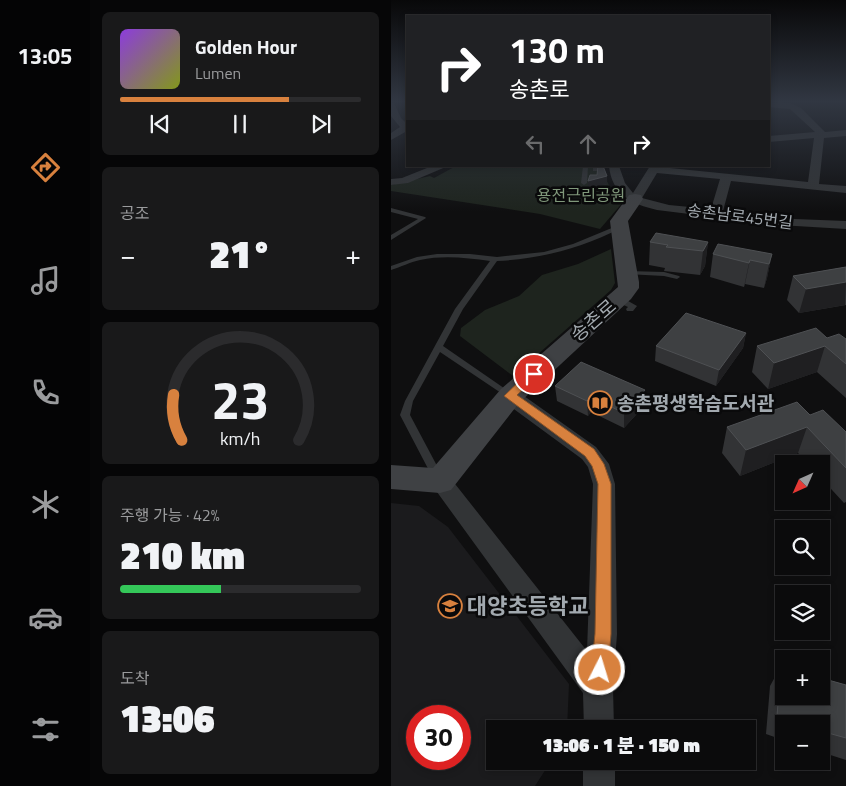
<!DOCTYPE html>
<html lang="ko">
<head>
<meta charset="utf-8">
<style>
  :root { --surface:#0b0b0c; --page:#19191a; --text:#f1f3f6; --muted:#9a9b9d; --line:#2b2b2d; --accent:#d8813e }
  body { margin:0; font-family:"Titillium Web","Noto Sans KR",sans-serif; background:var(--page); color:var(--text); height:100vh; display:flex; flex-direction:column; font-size:19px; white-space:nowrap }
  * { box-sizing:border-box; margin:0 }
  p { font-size:16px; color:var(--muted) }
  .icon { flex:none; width:28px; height:28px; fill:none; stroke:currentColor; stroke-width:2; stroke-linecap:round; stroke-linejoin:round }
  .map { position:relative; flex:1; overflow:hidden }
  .panel { display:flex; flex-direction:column; gap:12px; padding:12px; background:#060607; width:301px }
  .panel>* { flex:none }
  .hud { position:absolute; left:15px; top:15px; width:364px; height:152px; border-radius:0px; box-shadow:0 2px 8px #0003,0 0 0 1px var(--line); background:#202124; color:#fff; overflow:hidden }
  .needle { width:32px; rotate:225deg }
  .fabs { position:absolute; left:384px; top:455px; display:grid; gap:10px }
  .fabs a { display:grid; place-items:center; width:55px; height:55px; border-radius:0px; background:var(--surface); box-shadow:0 2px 8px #0003,0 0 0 1px var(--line); font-size:25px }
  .speed { position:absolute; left:15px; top:705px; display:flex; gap:10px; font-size:25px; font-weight:700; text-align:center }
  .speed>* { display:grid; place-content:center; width:65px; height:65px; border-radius:50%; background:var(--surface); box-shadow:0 2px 8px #0003,0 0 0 1px var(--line); line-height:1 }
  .speed .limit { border:8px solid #d22; background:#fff; color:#111 }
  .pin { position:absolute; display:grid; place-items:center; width:42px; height:42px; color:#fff; margin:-21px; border:2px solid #fff; border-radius:50%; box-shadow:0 1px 5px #0007 }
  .me { position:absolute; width:55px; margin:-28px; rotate:5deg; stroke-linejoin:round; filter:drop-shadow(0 0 4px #0008) }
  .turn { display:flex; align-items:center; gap:18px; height:105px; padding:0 20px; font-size:22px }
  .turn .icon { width:65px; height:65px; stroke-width:2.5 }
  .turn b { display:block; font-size:35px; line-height:42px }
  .lanes { display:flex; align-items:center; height:48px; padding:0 20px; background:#0003; justify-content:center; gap:25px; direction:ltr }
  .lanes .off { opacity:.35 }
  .big { font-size:38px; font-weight:800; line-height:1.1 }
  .panel .widget { flex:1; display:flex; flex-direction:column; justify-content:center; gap:8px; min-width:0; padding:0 18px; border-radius:8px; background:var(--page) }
  .panel .dial { align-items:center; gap:0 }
  .dial svg { height:130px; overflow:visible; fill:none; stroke:var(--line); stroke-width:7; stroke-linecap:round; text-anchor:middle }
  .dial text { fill:var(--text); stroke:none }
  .song { display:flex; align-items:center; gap:15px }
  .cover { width:60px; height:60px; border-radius:8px; background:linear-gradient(135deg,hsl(270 70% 55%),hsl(70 70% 35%)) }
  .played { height:5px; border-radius:2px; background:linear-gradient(90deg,var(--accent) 70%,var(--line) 70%) }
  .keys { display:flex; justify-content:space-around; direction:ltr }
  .heat { display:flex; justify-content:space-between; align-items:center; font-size:28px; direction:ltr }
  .charge { height:8px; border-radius:4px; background:linear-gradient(90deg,#34c759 42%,var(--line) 0) }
  .trip { position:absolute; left:95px; top:720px; width:270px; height:50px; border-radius:0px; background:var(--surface); box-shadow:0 2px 8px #0003,0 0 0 1px var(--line); font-weight:800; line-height:50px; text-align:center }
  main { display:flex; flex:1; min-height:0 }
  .tab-bar { display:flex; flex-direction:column; width:90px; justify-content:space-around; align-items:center; background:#040405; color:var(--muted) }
  .tab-bar .icon { width:35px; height:35px }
  .tab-bar .current { color:var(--accent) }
  .tab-bar b { font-size:22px; color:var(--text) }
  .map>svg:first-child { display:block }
  .built { fill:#1b1b1d; fill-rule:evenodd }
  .green { fill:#1e241e }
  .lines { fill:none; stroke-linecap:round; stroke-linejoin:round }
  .lane { fill:#323436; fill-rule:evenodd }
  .street { fill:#323436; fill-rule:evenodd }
  .secondary { fill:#3f4144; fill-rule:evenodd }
  .wall { fill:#323335 }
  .shaded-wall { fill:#1f1f21 }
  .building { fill:#3e4042; stroke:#4e5053 }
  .route { fill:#d8813e; stroke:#8c5428 }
  .labels { text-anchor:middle; stroke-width:5; stroke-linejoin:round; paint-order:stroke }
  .far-park-label { font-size:16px; fill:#80987b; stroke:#0a0a0b }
  .far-street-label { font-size:16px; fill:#a2a9af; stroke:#0a0a0b }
  .street-label { font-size:19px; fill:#a2a9af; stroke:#0a0a0b }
  .poi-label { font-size:19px; font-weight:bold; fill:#a2a9af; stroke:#0a0a0b; text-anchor:start }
  .near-poi-label { font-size:22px; font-weight:bold; fill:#a2a9af; stroke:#0a0a0b; text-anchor:start }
</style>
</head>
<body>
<main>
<nav class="tab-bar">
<b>13:05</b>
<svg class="icon current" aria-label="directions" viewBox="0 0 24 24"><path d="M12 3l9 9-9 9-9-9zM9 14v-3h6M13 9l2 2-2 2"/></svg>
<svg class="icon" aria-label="music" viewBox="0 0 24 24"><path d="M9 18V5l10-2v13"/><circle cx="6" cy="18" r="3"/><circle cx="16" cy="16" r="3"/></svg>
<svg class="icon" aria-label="phone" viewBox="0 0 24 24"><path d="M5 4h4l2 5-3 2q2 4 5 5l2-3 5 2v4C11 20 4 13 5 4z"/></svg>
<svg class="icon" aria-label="climate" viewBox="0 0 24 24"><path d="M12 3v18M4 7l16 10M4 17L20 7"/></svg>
<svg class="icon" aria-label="car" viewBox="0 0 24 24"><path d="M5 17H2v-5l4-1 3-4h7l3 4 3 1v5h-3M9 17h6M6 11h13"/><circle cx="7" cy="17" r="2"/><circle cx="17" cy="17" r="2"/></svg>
<svg class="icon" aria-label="filters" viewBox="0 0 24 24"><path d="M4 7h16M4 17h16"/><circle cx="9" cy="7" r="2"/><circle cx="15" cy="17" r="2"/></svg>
</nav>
<section class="panel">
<div class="widget">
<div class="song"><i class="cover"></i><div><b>Golden Hour</b><p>Lumen</p></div></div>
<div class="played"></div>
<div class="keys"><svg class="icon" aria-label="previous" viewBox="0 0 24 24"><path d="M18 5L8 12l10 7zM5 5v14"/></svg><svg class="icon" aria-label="pause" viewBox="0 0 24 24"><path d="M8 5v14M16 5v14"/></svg><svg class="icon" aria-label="next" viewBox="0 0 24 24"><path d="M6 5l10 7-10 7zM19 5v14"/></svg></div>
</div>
<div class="widget"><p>공조</p>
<div class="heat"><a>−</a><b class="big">21°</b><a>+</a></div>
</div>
<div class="widget dial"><svg viewBox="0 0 100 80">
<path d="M14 69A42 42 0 1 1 86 69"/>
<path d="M14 69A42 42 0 0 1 9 41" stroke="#d8813e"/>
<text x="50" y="56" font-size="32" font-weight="700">23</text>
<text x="50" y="72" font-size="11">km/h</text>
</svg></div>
<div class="widget"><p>주행 가능 · 42%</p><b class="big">210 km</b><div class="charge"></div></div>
<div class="widget"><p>도착</p><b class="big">13:06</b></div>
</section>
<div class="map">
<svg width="455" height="786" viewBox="0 0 455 786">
  <rect width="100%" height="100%" fill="#0f0f10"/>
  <path class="built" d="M0 503 28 506 57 527 178 684 176 729H104V761H160L144 786H0ZM26 716H69V759H26Z"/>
  <path class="green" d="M65 166H213C213 180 221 194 233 201L209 229 149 214 0 191V185L39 176 43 178Z
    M220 249 224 283 220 290 122 376 69 336 70 328 94 310 128 296 151 275 187 264Z"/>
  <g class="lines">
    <path class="lane" d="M192 166H197L196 183 193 185 190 183Z
      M0 208 34 217 35 218 0 240V235L27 219 0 212Z
      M228 225 230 226V228C191 248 150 259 106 261L72 309 52 346 123 395 122 397H116L49 352 22 401 19 415 53 479 52 482 48 483 44 482 9 415 14 401 64 309 99 261C76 258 53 255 29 260 19 262 10 267 0 270V266L26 257 46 254H79L106 257 153 252 182 244Z
      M237 271 273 272 288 276 289 277 286 279 273 276 235 274V272Z
      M224 297H230L246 306 242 311H236L235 309 237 307 224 301Z"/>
    <path class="street" d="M0 102 3 103 10 118 16 124V131L0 140V133L9 127 0 116Z
      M388 102 399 103 410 108 434 132 455 130V136L433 138 428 184 455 186V193L340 181 332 211 404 219 455 221V229L388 225 266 210C241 204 221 195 218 166H228L234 183 242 193 259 166 417 182 423 138 378 142V136L424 132 399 109 378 107V103ZM266 173 329 179 320 209 278 205 251 198Z
      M41 166H57L17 183 0 185V179L11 178Z
      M119 389 126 391 205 447 218 464 224 484 226 634 222 688 223 729H193L192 693 38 481 41 475 49 472 57 475 196 651 202 484 197 467 191 459 112 401 110 396 112 391Z
      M192 761H224V786H192Z"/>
    <path class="secondary" d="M244 194 250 195 252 199 237 221 248 282V288L240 299 128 403 60 490 49 493 0 489V465L42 468 110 389 227 287 219 221 238 195Z"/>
  </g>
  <path class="wall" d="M202 166H212L216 176V184L197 189 206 175V171H202Z
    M259 242H317L314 266 309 275 273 271 274 268 258 265Z
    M322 254H381L376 278 373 288 354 284 353 287 319 277Z
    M455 267V305L408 313 396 300 402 276Z
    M355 333 352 348 325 386 264 361 265 346Z
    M436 338 455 339V398L426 372 377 389 361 372 366 346Z
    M164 386 254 390 253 406 233 428 200 412 197 416 166 401Z
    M419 415 455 432V502L453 503 430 478V464H417L407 453 349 476 331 453 336 427Z
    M390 666 455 685V760L430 752V724H392V740L375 734 379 686Z"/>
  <path class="shaded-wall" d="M216 176V184L197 189V181Z
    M317 242 314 266 309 275 312 251Z
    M381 254 376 278 373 288 378 264Z
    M359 260 354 284 353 287 358 263Z
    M455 282 454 305 408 313 415 289Z
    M355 333 352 348 325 386 328 370Z
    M434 346 426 372 377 389 383 363Z
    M254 390 253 406 233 428V413Z
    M200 397V412L197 416 196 401Z
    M416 427 407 453 349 476 355 450Z"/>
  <path class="building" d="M207 166H212L216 176 197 181 199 175H206Z
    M265 233 317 242 312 251 275 247 277 245 259 242Z
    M327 244 381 254 378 264 359 260 358 263 322 254Z
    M455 267V282L415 289 402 276Z
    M295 313 355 333 328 370 265 346Z
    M425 328 436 338 448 334 455 339V364L434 346 383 363 366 346Z
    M190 362 254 390 233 413 200 397 196 401 164 386Z
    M406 402 419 415 432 410 455 432V468L416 427 355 450 336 427Z
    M390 666 392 667V696H430V678L455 685V738L430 731V724H409L386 716Z"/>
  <linearGradient id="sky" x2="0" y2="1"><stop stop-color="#080809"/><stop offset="0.48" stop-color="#313742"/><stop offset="1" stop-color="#313742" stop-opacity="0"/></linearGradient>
  <rect width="455" height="211" fill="url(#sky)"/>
  <path class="route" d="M143 370 147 371 148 374 147 376 126 395 203 449 213 464 220 484V634L217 670 215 676 209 678 203 676 200 670 204 634 207 484 201 466 194 456 113 396 139 371Z"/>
  <defs>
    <g id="library-ring" transform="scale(1.25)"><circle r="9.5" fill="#0a0a0b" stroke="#d8813e" stroke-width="1.5"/><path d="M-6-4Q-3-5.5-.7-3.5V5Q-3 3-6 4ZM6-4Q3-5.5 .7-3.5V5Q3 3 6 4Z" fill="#d8813e"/></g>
    <g id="school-ring" transform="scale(1.25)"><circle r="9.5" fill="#0a0a0b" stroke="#d8813e" stroke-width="1.5"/><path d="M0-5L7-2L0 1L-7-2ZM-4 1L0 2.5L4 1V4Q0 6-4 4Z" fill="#d8813e"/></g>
  </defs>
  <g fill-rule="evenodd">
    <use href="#library-ring" x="209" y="403"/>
    <use href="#school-ring" x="59" y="606"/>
  </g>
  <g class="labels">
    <g class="far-park-label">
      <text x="190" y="201">용전근린공원</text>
    </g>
    <g class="far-street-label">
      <text transform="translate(349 216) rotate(7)" y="6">송촌남로45번길</text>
    </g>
    <g class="street-label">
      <text transform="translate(202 320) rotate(-41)" y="7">송촌로</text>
    </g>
    <g class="poi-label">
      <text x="226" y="410">송촌평생학습도서관</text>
    </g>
    <g class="near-poi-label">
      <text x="76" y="614">대양초등학교</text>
    </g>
  </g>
</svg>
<div class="fabs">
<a><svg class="needle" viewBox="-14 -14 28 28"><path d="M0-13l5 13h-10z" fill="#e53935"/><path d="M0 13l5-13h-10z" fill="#9a9b9d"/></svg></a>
<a><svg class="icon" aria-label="search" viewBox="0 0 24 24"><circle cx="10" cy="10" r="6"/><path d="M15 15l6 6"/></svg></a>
<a><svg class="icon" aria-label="layers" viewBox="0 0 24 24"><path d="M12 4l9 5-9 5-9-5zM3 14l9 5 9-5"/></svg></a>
<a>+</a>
<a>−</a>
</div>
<div class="speed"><div class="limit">30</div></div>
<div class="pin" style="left:143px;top:374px;background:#d93025"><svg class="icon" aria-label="arrive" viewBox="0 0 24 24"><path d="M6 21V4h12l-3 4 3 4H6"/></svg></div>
<svg class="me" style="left:209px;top:670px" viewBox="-20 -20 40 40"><circle r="17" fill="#d8813e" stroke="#fff" stroke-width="3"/><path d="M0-11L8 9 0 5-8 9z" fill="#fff"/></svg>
<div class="trip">13:06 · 1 분 · 150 m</div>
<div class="hud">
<div class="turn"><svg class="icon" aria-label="right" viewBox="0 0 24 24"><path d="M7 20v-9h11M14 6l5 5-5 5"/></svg><div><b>130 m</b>송촌로</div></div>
<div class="lanes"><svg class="icon off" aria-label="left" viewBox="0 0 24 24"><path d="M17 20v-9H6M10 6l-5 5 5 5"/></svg><svg class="icon off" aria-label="ahead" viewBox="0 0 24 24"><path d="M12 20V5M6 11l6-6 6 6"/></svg><svg class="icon" aria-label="right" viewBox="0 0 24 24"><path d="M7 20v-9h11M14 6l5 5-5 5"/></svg></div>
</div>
</div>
</main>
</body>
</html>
